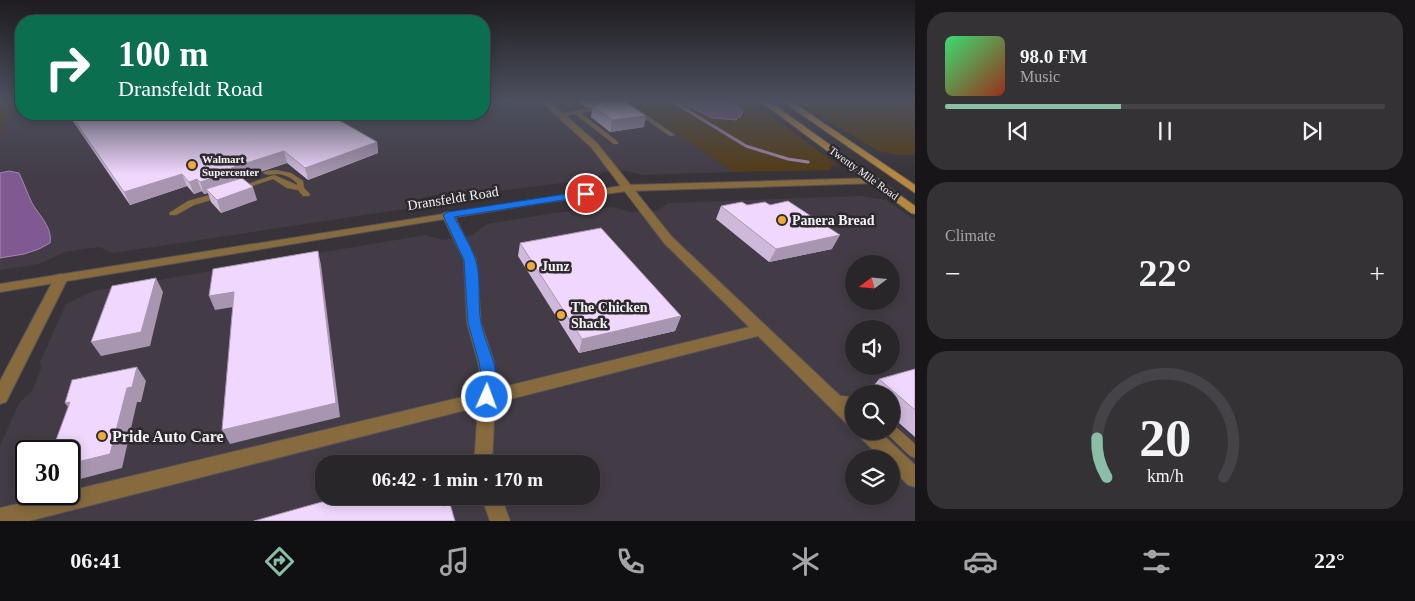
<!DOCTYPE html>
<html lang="en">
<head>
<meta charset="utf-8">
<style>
  :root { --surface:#29262a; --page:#353236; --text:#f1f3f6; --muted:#a5a5a8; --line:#454347; --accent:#8abfa5 }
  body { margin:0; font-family:Georgia,serif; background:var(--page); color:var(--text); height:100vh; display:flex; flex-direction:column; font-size:19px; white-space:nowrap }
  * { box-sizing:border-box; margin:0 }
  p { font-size:16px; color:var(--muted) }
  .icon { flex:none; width:28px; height:28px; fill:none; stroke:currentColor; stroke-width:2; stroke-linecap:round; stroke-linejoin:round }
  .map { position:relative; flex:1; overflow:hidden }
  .drawer { display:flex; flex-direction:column; gap:12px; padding:12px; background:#171517; width:500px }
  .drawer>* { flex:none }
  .top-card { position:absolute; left:15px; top:15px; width:475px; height:105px; border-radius:20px; box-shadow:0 2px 12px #0003,0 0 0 1px var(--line); background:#0b6e4f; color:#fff; overflow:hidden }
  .needle { width:32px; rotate:254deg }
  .buttons { position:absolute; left:845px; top:255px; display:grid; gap:10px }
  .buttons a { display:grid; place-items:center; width:55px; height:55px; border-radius:50%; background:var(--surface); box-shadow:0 2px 12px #0003,0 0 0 1px var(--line); font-size:25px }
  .speed { position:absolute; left:15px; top:440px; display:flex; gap:10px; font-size:25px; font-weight:700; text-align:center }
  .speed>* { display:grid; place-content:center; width:65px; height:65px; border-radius:50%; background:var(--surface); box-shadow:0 2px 12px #0003,0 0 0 1px var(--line); line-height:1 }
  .speed .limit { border:2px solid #111; border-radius:8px; background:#fff; color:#111 }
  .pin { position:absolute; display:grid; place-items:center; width:42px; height:42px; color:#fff; margin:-21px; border:2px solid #fff; border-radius:50%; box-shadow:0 1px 5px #0007 }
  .me { position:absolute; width:55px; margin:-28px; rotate:2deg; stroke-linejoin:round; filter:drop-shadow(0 0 4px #0008) }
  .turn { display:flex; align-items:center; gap:18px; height:105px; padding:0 20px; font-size:22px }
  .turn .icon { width:65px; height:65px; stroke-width:2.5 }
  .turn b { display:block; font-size:35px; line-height:42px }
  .big { font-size:38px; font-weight:800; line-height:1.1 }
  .drawer .tile { flex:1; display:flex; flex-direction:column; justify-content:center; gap:8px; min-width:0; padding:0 18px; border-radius:20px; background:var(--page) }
  .drawer .dial { align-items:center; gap:0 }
  .dial svg { height:130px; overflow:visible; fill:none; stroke:var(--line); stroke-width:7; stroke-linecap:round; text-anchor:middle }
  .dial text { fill:var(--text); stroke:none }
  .song { display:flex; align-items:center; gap:15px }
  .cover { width:60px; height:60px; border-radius:8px; background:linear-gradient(135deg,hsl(140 70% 55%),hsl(10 70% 35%)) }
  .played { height:5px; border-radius:2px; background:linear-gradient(90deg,var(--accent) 40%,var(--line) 40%) }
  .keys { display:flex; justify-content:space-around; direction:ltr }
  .heat { display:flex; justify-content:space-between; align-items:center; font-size:28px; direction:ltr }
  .trip { position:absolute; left:315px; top:455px; width:285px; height:50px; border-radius:20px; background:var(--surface); box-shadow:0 2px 12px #0003,0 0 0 1px var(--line); font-weight:800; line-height:50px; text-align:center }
  .dock { display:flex; height:80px; justify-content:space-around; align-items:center; background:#100f11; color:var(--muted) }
  .dock .icon { width:35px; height:35px }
  .dock .current { color:var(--accent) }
  .dock b { font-size:22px; color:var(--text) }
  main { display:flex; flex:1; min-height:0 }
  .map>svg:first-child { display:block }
  .built { fill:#433c46; fill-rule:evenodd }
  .green { fill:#533c16 }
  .water { fill:#805992; stroke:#a387b0 }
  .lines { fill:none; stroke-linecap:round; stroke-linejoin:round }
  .stream { stroke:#a387b0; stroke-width:3 }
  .service-casing { stroke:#555256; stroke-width:1 }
  .minor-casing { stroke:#555256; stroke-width:2 }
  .tertiary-casing { stroke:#555256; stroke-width:2 }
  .secondary-casing { stroke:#555256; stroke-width:2 }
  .service { fill:#876b3f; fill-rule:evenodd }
  .minor { fill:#876b3f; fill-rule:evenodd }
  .tertiary { fill:#876b3f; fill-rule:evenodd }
  .secondary { fill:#b6883e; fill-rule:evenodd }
  .wall { fill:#ceb9da }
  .shaded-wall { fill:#a896b1 }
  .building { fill:#f0d7fd; stroke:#a896b1 }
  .route { fill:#1a73e8; stroke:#114b97 }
  .poi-dot { fill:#ebaa39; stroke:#2d292e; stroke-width:2 }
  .labels { text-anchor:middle; stroke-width:5; stroke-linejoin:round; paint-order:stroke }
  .far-poi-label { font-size:11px; font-weight:bold; fill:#f4f2f5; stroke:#2d292e; text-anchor:start }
  .far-street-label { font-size:11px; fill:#f4f2f5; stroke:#2d292e }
  .street-label { font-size:14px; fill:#f4f2f5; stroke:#2d292e }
  .poi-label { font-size:14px; font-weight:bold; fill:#f4f2f5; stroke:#2d292e; text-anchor:start }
  .near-poi-label { font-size:16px; font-weight:bold; fill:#f4f2f5; stroke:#2d292e; text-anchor:start }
</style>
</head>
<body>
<main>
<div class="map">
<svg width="915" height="521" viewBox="0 0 915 521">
  <rect width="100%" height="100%" fill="#373338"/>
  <path class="built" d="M484 101H630L734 172 643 175 627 171 603 172 594 179 466 195 448 192 422 198 418 204 411 208 160 246 112 253 99 247 65 252 39 264 0 270V138L10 115 21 103V114H484Z
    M861 196 886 200 915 220V521H0V446L19 403 32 391 42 366 40 362 66 304 93 291 426 235 443 240 473 235 487 224 555 213 612 207 630 212 657 211 669 203ZM854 264H891V301H854ZM854 329H891V366H854ZM854 394H891V431H854ZM26 451H69V494H26ZM854 459H891V496H854ZM324 464H591V496H324Z"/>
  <path class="green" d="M0 101H21V103L10 115 0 138Z
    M630 101H752L840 167 832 165 830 170 734 172Z
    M795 101H915V155H897L878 151Z"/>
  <path class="water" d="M678 101H731L743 112 740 117 736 119 737 120 713 118Z
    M9 171 19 173C24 183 27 193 32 203 39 215 53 228 50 243L39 249 24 254 0 258V173Z"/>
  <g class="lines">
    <path class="stream" d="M672 101 746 146 788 159 808 162"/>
    <g class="service-casing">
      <path id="service" d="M589 108 592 110 591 111 581 113 618 142V144H614L575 114 560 117 557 115Z
        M635 110H639L675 135 670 136 635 112Z
        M276 170 291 173 303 181 304 188 310 194 309 196H303L298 190 287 188 273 179 240 190 236 188 274 175 297 185V183C292 178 286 175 279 174 272 174 268 176 263 173L266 171Z
        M221 192 225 194 224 196 194 205 176 215H170L169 213 188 201Z
        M834 395 854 397V407L830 404 828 400 830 396Z
        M891 425 895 426 915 444V458L910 456 887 434 885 431H891Z"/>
    </g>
    <g class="minor-casing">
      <path id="minor" d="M540 101H549L597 143 672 237 854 409V428L848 425 758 336 495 403 492 464H474L478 407 29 521H0V508L58 494H69V491L479 393 480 374 478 362 467 323 464 260 442 215 444 213 448 212 454 215 476 260 481 323 494 362 495 389 749 327 664 243 591 147Z
        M61 274 68 278 6 402 0 404V381L56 275Z
        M857 431H879L915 465V487L908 485 891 468V459H882L860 437Z
        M481 496H501L510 521H490Z"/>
    </g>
    <g class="tertiary-casing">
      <path id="tertiary" d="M875 178 879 179V183L627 191 542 203 0 292V284L627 185Z"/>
    </g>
    <g class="secondary-casing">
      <path id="secondary" d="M760 101H769L915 206V214L911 213Z
        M782 101H791L915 185V193Z"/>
    </g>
    <use href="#service" class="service"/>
    <use href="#minor" class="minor"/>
    <use href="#tertiary" class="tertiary"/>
    <use href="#secondary" class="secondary"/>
  </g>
  <path class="wall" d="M578 101H622L644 127 610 132 591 117 592 108 585 107Z
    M68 114H329L377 142 378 153 308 180 287 163 242 178 257 200 221 213 211 202 208 193 204 194 202 191 194 194 187 186 130 205Z
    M747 205 832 249 769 262 716 219 721 206Z
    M520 243 681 316 675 331 579 353 518 256Z
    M915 369V437L891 416V394H867L879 379Z"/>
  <path class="shaded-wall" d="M646 116 644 127 610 132 612 120Z
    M377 142 378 153 308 180 305 168Z
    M284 151 287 163 206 189 208 193 204 194 200 182 231 168Z
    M182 174 187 186 130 205 124 192Z
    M197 179 202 191 194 194 189 182Z
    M253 187 257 200 221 213 217 200Z
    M840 235 832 249 769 262 776 249Z
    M318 251 321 265 340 417 230 444 222 430Z
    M156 278 163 292 150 346 101 356 91 342Z
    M234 292 239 306 215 310 209 296Z
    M681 316 675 331 579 353 582 339Z
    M137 367 146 381 141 402H137L122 468 69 482V464L127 388Z
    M70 402 76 417 65 403Z"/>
  <path class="building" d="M594 101H625L646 116 612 120 593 106 599 105Z
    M70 114H328L377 142 305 168 284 151 231 168 235 171 200 182 197 179 189 182 182 174 124 192Z
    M242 178 253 187 217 200 206 189Z
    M788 201 840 235 776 249 721 206 742 202 747 205 765 202 770 205Z
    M601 228 681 316 582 339 520 243Z
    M318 251 336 403 222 430 234 292 209 296 213 269Z
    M156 278 141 332 91 342 112 286Z
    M137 367 132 387 127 388 110 454 69 464V451H52L70 402 65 403 72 380Z
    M915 369V410L879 379Z
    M343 496H428V498L440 496 443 506 450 504 455 521H254Z"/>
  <linearGradient id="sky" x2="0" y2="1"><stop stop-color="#1e1c1f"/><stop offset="0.58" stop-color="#4d505e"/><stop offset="1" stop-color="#4d505e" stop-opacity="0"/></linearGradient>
  <rect width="915" height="174" fill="url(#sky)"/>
  <path class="route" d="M586 191 590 194 589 196 454 217C461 230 470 244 475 258 482 277 477 303 481 323 486 348 505 376 493 401L487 403 482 401 480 397 481 374 479 362 468 323 464 260 443 215 448 212Z"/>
  <g class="poi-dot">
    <circle cx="192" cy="165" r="5"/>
    <circle cx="782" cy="220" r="5"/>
    <circle cx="531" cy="266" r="5"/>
    <circle cx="561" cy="315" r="5"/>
    <circle cx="102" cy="436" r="5"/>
  </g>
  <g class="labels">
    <g class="far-poi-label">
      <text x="202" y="163">Walmart<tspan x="202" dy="13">Supercenter</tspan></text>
    </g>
    <g class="far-street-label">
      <text transform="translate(864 173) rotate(36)" y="4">Twenty Mile Road</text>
    </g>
    <g class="street-label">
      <text transform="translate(453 198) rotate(-9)" y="5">Dransfeldt Road</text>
    </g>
    <g class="poi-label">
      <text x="792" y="225">Panera Bread</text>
      <text x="541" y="271">Junz</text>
      <text x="571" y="312">The Chicken<tspan x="571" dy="16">Shack</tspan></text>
    </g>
    <g class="near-poi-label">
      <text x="112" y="442">Pride Auto Care</text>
    </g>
  </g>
</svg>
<div class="buttons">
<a><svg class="needle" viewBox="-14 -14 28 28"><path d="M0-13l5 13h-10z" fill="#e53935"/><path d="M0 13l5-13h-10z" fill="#a5a5a8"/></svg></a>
<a><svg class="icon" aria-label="sound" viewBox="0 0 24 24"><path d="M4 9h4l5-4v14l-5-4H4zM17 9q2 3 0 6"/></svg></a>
<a><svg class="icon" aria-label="search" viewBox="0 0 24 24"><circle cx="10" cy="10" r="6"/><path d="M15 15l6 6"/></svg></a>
<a><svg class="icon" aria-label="layers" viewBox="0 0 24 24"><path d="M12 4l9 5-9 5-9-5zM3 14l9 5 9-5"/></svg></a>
</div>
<div class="speed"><div class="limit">30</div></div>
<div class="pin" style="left:586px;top:194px;background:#d93025"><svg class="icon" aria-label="arrive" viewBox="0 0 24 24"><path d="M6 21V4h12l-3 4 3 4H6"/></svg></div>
<svg class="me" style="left:487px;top:397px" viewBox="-20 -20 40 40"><circle r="17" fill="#1a73e8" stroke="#fff" stroke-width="3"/><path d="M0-11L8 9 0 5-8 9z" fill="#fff"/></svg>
<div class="trip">06:42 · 1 min · 170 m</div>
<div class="top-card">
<div class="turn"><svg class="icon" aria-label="right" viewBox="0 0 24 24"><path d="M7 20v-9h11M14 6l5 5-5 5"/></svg><div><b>100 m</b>Dransfeldt Road</div></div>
</div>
</div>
<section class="drawer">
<div class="tile">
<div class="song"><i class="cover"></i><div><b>98.0 FM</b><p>Music</p></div></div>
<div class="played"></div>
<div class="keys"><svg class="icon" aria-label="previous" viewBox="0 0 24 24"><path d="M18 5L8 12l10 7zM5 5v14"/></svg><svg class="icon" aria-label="pause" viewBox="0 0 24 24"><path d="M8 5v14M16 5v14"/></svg><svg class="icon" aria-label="next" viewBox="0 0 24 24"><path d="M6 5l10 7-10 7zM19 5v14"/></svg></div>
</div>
<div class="tile"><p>Climate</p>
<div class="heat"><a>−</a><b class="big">22°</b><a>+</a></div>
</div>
<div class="tile dial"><svg viewBox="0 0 100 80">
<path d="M14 69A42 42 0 1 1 86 69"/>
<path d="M14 69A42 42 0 0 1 8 45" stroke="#8abfa5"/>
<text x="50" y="56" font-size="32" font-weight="700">20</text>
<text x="50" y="72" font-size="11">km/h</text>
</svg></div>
</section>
</main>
<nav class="dock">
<b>06:41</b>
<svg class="icon current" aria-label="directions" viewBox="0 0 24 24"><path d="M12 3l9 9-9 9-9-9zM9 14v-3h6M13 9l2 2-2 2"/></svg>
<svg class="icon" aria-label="music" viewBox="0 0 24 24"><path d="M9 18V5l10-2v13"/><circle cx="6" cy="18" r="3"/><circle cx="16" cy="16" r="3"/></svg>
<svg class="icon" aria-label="phone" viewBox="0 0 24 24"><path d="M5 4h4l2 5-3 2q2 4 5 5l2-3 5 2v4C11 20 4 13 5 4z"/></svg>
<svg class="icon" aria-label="climate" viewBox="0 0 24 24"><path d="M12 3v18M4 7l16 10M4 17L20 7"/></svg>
<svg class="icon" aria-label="car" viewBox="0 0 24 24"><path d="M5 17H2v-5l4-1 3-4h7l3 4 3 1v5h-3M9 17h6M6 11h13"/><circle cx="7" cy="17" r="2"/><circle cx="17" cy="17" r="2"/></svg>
<svg class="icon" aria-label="filters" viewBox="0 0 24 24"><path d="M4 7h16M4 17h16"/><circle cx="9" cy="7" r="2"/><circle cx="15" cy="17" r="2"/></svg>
<b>22°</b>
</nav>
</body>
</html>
